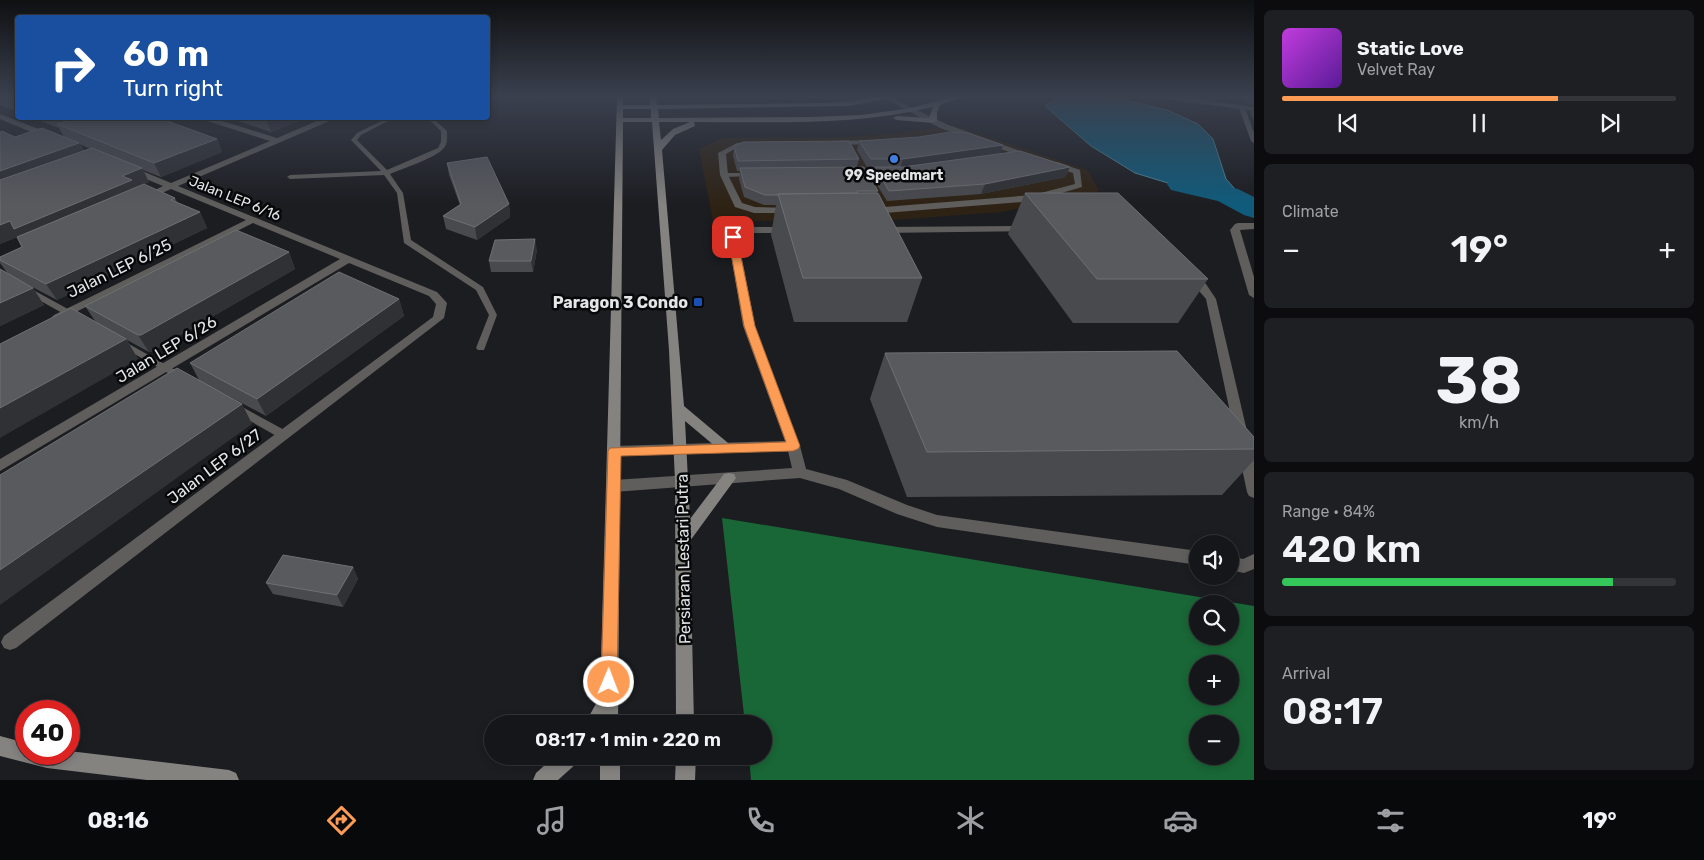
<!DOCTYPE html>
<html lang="en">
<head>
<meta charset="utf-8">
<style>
  :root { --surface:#151619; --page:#1e1f22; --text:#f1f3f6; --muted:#9d9fa2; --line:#343538; --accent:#fd9c55 }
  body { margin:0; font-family:Rubik,sans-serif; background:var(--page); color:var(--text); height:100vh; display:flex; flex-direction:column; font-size:19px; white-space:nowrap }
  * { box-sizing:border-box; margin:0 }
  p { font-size:16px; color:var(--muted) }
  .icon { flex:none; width:28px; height:28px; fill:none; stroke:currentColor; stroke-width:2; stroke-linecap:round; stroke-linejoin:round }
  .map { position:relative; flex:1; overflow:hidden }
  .details { display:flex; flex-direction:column; gap:10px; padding:10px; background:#0c0c0e; width:450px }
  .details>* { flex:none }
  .banner { position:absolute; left:15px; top:15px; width:475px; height:105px; border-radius:5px; box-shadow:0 2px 8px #0003,0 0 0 1px var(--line); background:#1a4fa0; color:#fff; overflow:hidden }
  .tools { position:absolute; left:1189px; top:535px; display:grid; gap:10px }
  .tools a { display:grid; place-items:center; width:50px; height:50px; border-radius:50%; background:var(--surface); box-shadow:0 2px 8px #0003,0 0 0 1px var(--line); font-size:25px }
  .speed { position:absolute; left:15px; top:700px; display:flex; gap:10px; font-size:25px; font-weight:700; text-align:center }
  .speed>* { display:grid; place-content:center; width:65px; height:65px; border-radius:50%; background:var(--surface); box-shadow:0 2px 8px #0003,0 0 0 1px var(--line); line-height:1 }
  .speed .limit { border:8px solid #d22; background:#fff; color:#111 }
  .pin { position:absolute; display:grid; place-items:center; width:42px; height:42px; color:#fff; margin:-21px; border-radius:10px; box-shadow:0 2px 8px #0006 }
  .me { position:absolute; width:55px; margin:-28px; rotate:1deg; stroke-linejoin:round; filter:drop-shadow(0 0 4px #0008) }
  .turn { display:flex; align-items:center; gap:18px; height:105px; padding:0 25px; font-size:22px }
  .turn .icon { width:65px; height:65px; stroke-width:2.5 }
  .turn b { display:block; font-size:35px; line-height:42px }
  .big { font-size:38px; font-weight:600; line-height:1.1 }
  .details .widget { flex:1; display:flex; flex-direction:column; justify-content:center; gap:8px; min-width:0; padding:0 18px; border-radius:8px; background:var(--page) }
  .details .dial { align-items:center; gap:0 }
  .dial b { font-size:65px; line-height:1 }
  .song { display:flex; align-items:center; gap:15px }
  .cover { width:60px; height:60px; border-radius:8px; background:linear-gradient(135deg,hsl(290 70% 55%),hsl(270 70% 35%)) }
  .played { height:5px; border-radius:2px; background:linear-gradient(90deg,var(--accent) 70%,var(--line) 70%) }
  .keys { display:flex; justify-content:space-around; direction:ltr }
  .heat { display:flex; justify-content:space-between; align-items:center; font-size:28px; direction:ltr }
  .charge { height:8px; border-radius:4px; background:linear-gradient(90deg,#34c759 84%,var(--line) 0) }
  .trip { position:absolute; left:484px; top:715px; width:288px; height:50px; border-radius:25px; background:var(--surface); box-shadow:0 2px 8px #0003,0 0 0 1px var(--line); font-weight:600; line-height:50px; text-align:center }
  .tabs { display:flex; height:80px; justify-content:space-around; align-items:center; background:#08090a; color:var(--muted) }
  .tabs .icon { width:35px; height:35px }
  .tabs .current { color:var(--accent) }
  .tabs b { font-size:22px; color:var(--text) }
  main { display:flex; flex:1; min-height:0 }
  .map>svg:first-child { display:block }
  .commercial { fill:#2e2214 }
  .forest { fill:#196636; fill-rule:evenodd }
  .water { fill:#105b7b; stroke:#50849b }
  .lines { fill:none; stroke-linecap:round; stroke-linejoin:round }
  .river { fill:#105b7b; fill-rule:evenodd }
  .lane { fill:#5f5e5c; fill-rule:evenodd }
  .street { fill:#5f5e5c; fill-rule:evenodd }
  .secondary { fill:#848380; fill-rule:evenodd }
  .wall { fill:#494a4e; fill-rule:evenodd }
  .shaded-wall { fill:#303135 }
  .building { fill:#595a5e; stroke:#6f7074 }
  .route { fill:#fd9c55; stroke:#a46537 }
  .shop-dot { fill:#3f7fe0; stroke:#070809; stroke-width:2 }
  .transit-dot { fill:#1a4fb4; stroke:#070809; stroke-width:2 }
  .labels { text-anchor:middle; stroke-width:5; stroke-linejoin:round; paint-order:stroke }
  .far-poi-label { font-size:14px; font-weight:bold; fill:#e4e5e7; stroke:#070809 }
  .far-street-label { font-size:14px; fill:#e4e5e7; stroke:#070809 }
  .street-label { font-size:16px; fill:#e4e5e7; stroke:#070809 }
  .poi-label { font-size:16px; font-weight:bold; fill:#e4e5e7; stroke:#070809; text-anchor:end }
</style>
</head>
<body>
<main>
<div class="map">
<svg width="1254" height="780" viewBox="0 0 1254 780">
  <rect width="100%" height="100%" fill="#1c1d21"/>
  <path class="commercial" d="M952 125 1088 170 1099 191 1002 212 893 220 713 221 699 149 722 138H835L900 133Z"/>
  <path class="forest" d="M722 518 1254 606V780H751L749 756H762V724H745ZM1198 604H1230V636H1198ZM1198 664H1230V696H1198ZM1198 724H1230V756H1198Z"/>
  <path class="water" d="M1058 96H1108L1167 110 1198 124 1213 139 1226 179 1242 197 1224 200 1135 173 1091 146 1045 106 1059 97Z"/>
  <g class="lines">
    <path class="river" d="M1181 176 1238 189 1254 197V218L1244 215 1218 201 1171 190 1167 184 1171 178Z"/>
    <path class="lane" d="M533 96H539L540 98 535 99Z
      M1242 106 1245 108 1254 133V143L1251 141 1239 108Z
      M387 118H394L361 135 357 140 387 170 438 148 441 142V131L427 118H433L447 131C447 138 448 145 442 150 434 158 402 169 390 174L403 193 411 240 483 287 497 315 484 350H478L476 348 489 315 476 290 404 243 397 193 384 175 290 179 287 177 290 175 381 171 351 140 357 133Z
      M752 173 755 175 754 176 724 177 721 175 724 173Z
      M26 286 77 314 78 316 74 319 71 318 23 291 22 289Z
      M120 339 186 376 188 378 186 380H180L117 344 115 342 117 340Z
      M235 403 288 432 289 435 288 438H280L231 410 230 407Z"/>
    <path class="street" d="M888 96 946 124 1034 156 1027 158 940 128 886 99V97Z
      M1157 96H1175L1254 107V111L1160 98Z
      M0 114 54 135 55 137 48 139 0 119Z
      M204 118H213L277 138 324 118H332V120L178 186 437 292 447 303 444 318 16 648 10 650 4 648 1 642 4 636 433 317 436 304 429 296 349 263 0 471V459L340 259 253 223 62 319H54L52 317 54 315 246 220 171 189 146 200H140L139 198 163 186 129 172V168H135L171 183 270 141 204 120Z
      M875 140 879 142 878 144 832 145 828 143 832 141Z
      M737 143H750L754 145 750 147H738L726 154 728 175 742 203 755 207 792 208 795 209V213H754L735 207 720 175 718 153Z
      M1051 162H1057L1080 170 1082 187 1034 201 872 214 867 211 872 208 1033 195 1075 184 1073 173 1051 166Z
      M1238 223H1254V229L1240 230 1254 277V298L1249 295 1230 230 1235 224Z
      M1027 226 1030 227V231L880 233 875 230 880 227Z
      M749 227H787L792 230 787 233H750L738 238 755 326 800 446 806 469 847 480 907 505 937 515 1198 551V565L937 527 897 514 839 489 800 478 614 492 609 490 607 486 609 482 614 480 792 468 788 451 614 456 609 455 607 451 609 447 614 446 785 441 743 326 728 237Z
      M1192 274 1206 284 1216 299 1254 461V498L1249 496 1247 492 1206 299 1187 277Z
      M1254 554V569L1244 573 1230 570V556L1243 559Z"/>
    <path class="secondary" d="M617 96H623V105H650V96H656L657 105 825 103C851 102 877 96 902 96L848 106 658 109 659 118 810 117 861 115 911 108 954 96H964L940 105 937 113V121L933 123 897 120 893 118 897 116 929 118 933 107C854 126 774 122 694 122L695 126 675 135 662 150 684 406 734 448 732 452H722L685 421 690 519 724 474 729 473 734 474 736 478 690 541 694 724H676L675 481 669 350 652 122H623L618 724H585L600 696ZM623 109H651V118H623ZM659 122H690L673 129 661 140Z
      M0 736 26 743V754H69V751L229 770 236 773 239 780H147L47 768 0 756Z
      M555 756H580L577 763 558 780H533L536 773Z
      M600 756H620V780H600Z
      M676 756H696L695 780H675Z"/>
  </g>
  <path class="wall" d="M0 96H18V112L0 105Z
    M1213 96H1254V106L1247 104 1246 101Z
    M1254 107V121L1250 112Z
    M32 118H183L171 122 217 139 222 152 161 177 143 170 149 182 136 187 175 198 177 202 200 212 207 228 57 300 17 279 33 288 44 305 0 326V269L8 274 0 263V257L22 247 17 237 0 244V132L15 137H64L59 128ZM80 144 86 147 91 149 84 151Z
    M229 118H307L271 132Z
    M859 141 1000 153 1070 167 1065 177 981 194 887 201 872 177 874 169H868L857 150Z
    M734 146 859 159 857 167 878 191 877 193 922 278 907 322H794L771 235 776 205H764L744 197 739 179 740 171H737L733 156Z
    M447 163 509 204 510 217 477 240 446 229 443 216 460 205 449 175Z
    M1025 193 1208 279 1178 323H1073L1008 234Z
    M537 250 533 272H491L489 261Z
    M289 252 295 269 151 352H149L127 340 138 359 95 321 85 306Z
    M399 299 404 316 266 416 212 387 242 404 252 424 199 380 190 363Z
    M885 353 1254 437V460L1222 495 907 497 870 399Z
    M353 567 358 579 343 607 273 594 266 583Z"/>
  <path class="shaded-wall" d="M58 118H106L64 127Z
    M152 118H183L156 127Z
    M270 118H307L271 132 266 119Z
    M217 139 222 152 161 177 154 163Z
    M79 143 87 157 0 189V171Z
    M1003 145 1000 155 900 169 903 159Z
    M1070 167 1065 177 981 194 985 184Z
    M142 168 149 182 0 244V225Z
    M509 204 510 217 477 240 475 227Z
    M200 212 207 228 57 300 46 284Z
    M535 239 537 250 533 272 531 261Z
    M289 252 295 269 151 352H149L138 335Z
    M33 288 44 305 0 326V303Z
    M399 299 404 316 266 416 257 399Z
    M126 339 138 359 0 438V408Z
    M242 404 252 424 0 605V570Z
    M353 567 358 579 343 607 337 595Z"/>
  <path class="building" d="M3 96H18V102Z
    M78 118H159L217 139 154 163 57 124Z
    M42 128 79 143 0 171V132L2 131 15 137Z
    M950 132 967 133 1003 145 903 159H871L859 141 919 137Z
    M849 141 859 159 738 161 734 146 743 142Z
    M92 148 142 168 122 176 132 180 14 229 10 221 0 225V180Z
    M1020 151 1070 167 985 184 889 191 875 167H903Z
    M487 157 509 204 475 227 443 216 461 204 447 163Z
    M864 167 878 191H857L858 193 778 194V195H765L745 187 740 168Z
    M144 184 175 198 171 200 200 212 46 284 0 260V257L22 247 17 237Z
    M878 193 922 278H803L778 194Z
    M1025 193H1118L1208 279H1097Z
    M236 230 289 252 141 335H138L85 306Z
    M535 239 531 261H489L495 240Z
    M0 269 33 288 0 303Z
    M339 272 399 299 257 399 190 363Z
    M71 308 126 339 0 408V344Z
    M1177 351 1254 437V449L927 452 885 353Z
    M177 368 242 404 0 570V475Z
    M283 555 353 567 337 595 266 583Z"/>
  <linearGradient id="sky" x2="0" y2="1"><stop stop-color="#0f1012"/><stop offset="0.47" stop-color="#3a404e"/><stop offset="1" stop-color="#3a404e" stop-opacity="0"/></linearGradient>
  <rect width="1254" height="205" fill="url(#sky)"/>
  <path class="route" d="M733 234 737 237 755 326 800 446 798 449 793 451 621 456 617 682 615 688 609 690 603 688 601 682 608 451 610 448 786 442 744 326 728 237Z"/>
  <circle class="shop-dot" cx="894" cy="159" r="5"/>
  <rect class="transit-dot" x="693" y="297" width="10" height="10" rx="2.5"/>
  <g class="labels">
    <g class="far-poi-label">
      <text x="894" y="180">99 Speedmart</text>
    </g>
    <g class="far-street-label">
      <text transform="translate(235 198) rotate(22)" y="5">Jalan LEP 6/16</text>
    </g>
    <g class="street-label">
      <text transform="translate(119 268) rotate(-26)" y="6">Jalan LEP 6/25</text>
      <text transform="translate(166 349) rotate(-31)" y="6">Jalan LEP 6/26</text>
      <text transform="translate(214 466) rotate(-37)" y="6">Jalan LEP 6/27</text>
      <text transform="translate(683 559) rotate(-91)" y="6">Persiaran Lestari Putra</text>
    </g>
    <g class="poi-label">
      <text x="688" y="308">Paragon 3 Condo</text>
    </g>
  </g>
</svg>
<div class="tools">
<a><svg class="icon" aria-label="sound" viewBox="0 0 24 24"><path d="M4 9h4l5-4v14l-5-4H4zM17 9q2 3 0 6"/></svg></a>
<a><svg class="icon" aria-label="search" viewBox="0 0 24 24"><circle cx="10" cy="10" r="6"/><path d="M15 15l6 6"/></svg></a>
<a>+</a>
<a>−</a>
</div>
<div class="speed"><div class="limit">40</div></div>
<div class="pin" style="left:733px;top:237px;background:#d93025"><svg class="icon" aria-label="arrive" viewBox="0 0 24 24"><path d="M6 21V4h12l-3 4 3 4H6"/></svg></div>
<svg class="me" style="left:609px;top:682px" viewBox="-20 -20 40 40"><circle r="17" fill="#fd9c55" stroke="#fff" stroke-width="3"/><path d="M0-11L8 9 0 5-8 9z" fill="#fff"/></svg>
<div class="trip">08:17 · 1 min · 220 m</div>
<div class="banner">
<div class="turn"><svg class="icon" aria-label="right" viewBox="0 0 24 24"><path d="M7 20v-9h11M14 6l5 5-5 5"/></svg><div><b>60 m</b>Turn right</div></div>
</div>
</div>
<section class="details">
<div class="widget">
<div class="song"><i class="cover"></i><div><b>Static Love</b><p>Velvet Ray</p></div></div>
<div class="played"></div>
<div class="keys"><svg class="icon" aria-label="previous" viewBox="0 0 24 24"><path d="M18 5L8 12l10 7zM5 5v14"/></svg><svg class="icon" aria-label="pause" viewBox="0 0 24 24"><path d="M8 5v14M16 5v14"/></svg><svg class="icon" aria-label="next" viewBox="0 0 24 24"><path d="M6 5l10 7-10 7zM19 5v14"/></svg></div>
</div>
<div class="widget"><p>Climate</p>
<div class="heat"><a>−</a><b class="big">19°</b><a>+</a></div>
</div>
<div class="widget dial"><b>38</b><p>km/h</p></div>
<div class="widget"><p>Range · 84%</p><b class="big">420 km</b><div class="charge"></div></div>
<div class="widget"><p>Arrival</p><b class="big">08:17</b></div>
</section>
</main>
<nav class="tabs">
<b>08:16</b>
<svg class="icon current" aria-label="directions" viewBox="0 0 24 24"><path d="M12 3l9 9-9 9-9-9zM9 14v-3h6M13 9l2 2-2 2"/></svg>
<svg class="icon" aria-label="music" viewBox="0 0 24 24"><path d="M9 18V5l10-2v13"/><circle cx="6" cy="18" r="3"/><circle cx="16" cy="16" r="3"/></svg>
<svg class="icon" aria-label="phone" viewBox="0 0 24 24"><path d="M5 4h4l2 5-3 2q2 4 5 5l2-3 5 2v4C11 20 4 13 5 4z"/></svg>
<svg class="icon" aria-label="climate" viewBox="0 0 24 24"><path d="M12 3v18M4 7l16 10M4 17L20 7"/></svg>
<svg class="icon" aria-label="car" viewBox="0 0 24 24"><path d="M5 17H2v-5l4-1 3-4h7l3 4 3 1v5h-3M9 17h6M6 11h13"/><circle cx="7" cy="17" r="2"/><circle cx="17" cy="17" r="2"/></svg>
<svg class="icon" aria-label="filters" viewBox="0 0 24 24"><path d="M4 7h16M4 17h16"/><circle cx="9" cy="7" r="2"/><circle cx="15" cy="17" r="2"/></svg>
<b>19°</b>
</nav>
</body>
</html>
